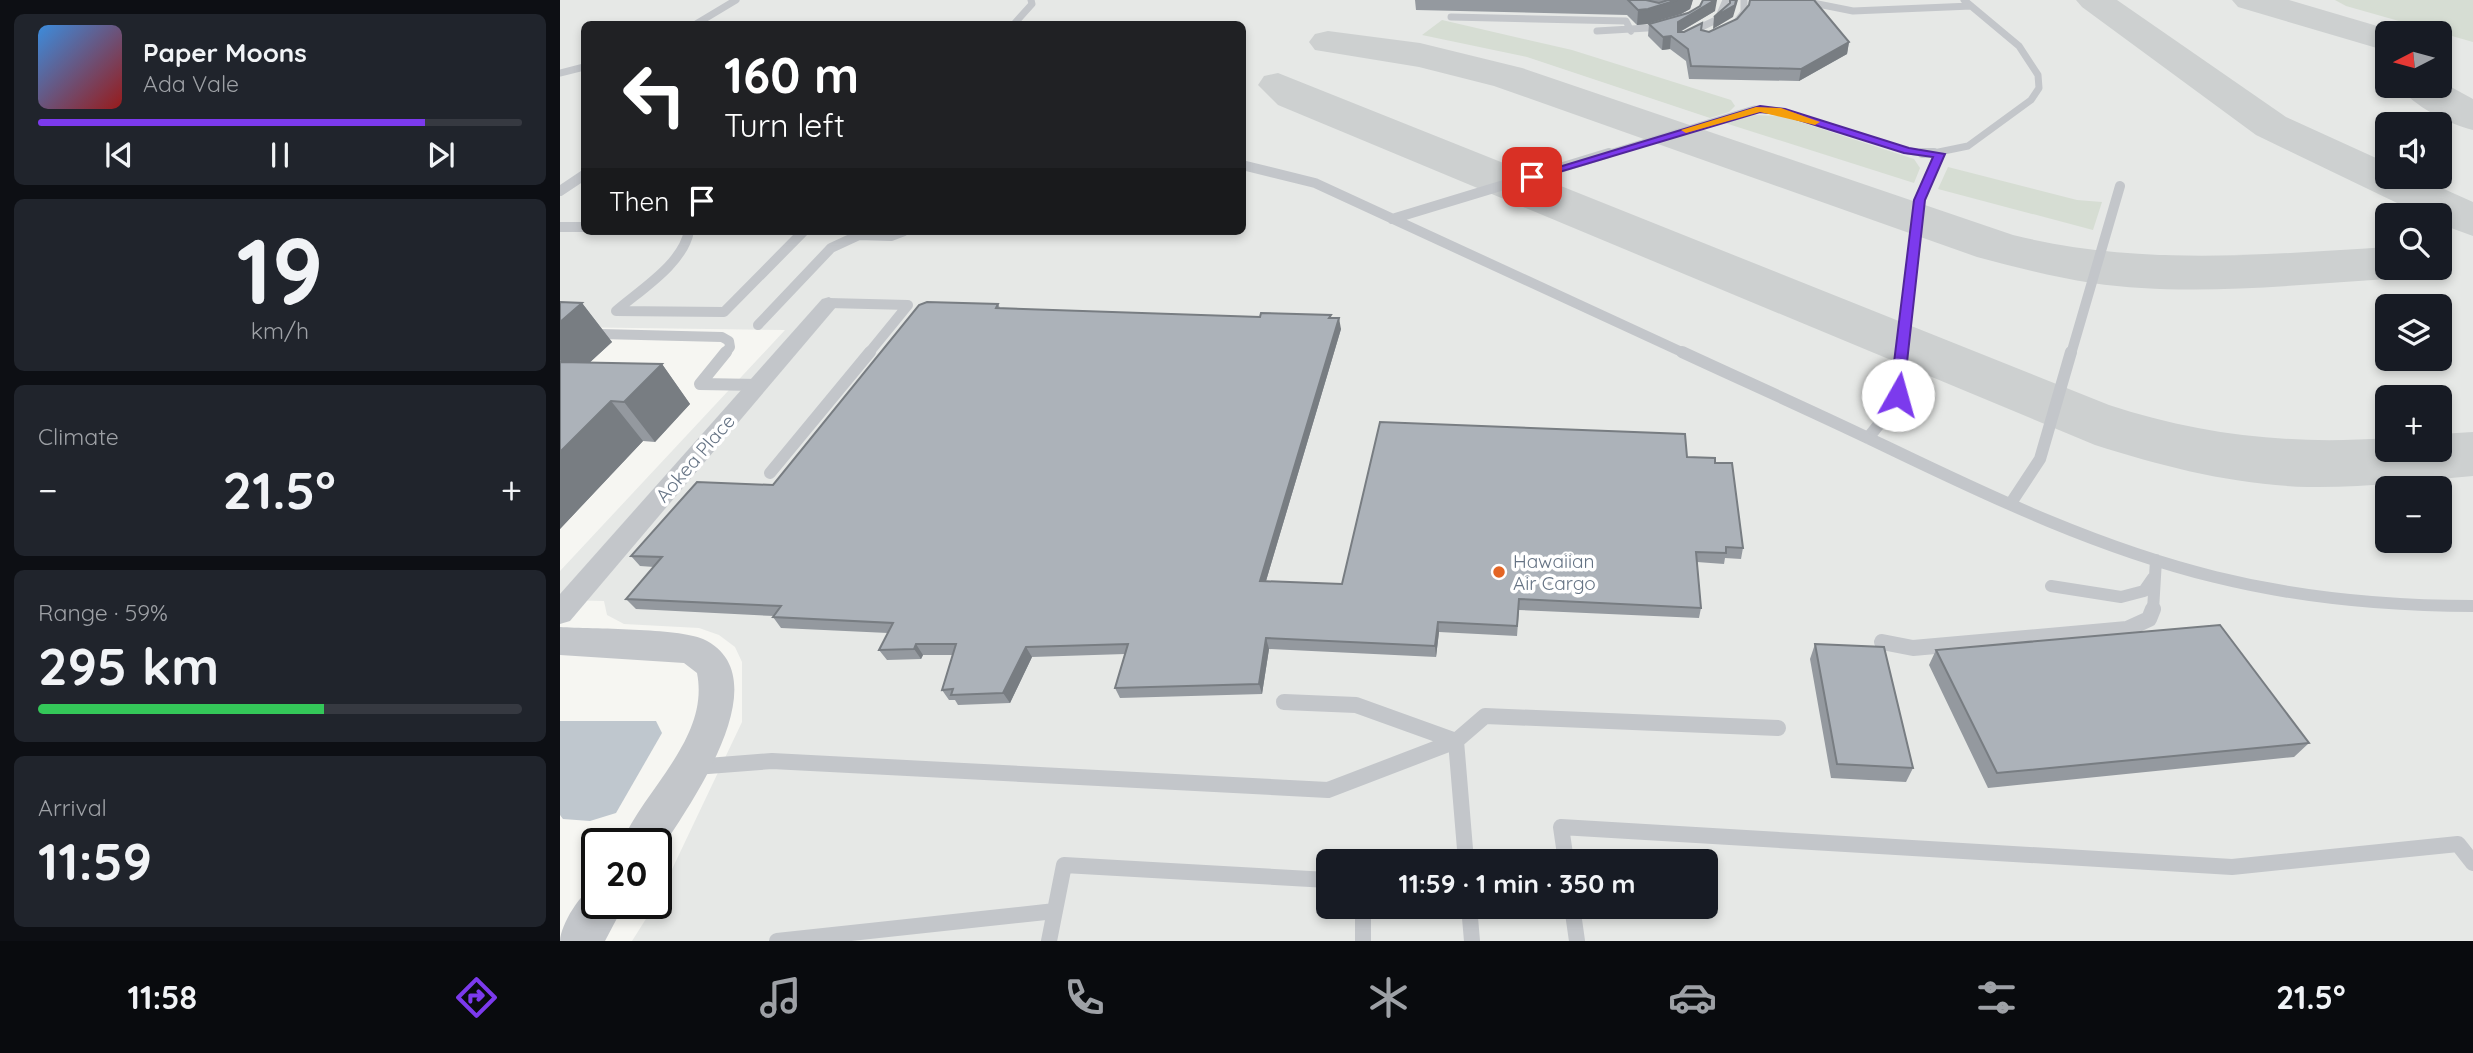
<!DOCTYPE html>
<html lang="en">
<head>
<meta charset="utf-8">
<style>
  :root { --surface:#171b24; --page:#20242c; --text:#f1f3f6; --muted:#9ea1a6; --line:#363941; --accent:#7c3aed }
  body { margin:0; font-family:Quicksand,sans-serif; background:var(--page); color:var(--text); height:100vh; display:flex; flex-direction:column; font-size:26px; white-space:nowrap }
  * { box-sizing:border-box; margin:0 }
  p { font-size:23px; color:var(--muted) }
  .icon { flex:none; width:38px; height:38px; fill:none; stroke:currentColor; stroke-width:2; stroke-linecap:round; stroke-linejoin:round }
  .map { position:relative; flex:1; overflow:hidden }
  .details { display:flex; flex-direction:column; gap:14px; padding:14px; background:#0d0f14; width:560px }
  .details>* { flex:none }
  .guide { position:absolute; left:21px; top:21px; width:665px; height:214px; border-radius:10px; box-shadow:0 4px 10px #0003; background:#202124; color:#fff; overflow:hidden }
  .needle { width:46px; rotate:264deg }
  .tools { position:absolute; left:1815px; top:21px; display:grid; gap:14px }
  .tools a { display:grid; place-items:center; width:77px; height:77px; border-radius:10px; background:var(--surface); box-shadow:0 4px 10px #0003; font-size:35px }
  .speed { position:absolute; left:21px; top:828px; display:flex; gap:14px; font-size:35px; font-weight:700; text-align:center }
  .speed>* { display:grid; place-content:center; width:91px; height:91px; border-radius:50%; background:var(--surface); box-shadow:0 4px 10px #0003; line-height:1 }
  .speed .limit { border:4px solid #111; border-radius:10px; background:#fff; color:#111 }
  .pin { position:absolute; display:grid; place-items:center; width:60px; height:60px; color:#fff; margin:-30px; border-radius:14px; box-shadow:0 4px 10px #0006 }
  .me { position:absolute; width:77px; margin:-38px; rotate:7deg; stroke-linejoin:round; filter:drop-shadow(0 0 5px #0008) }
  .turn { display:flex; align-items:center; gap:24px; height:147px; padding:0 28px; font-size:32px }
  .turn .icon { width:91px; height:91px; stroke-width:2.5 }
  .turn b { display:block; font-size:49px; line-height:60px }
  .then { display:flex; align-items:center; height:66px; padding:0 28px; background:#0003; gap:14px; font-size:26px }
  .big { font-size:52px; font-weight:700; line-height:1.1 }
  .details .card { flex:1; display:flex; flex-direction:column; justify-content:center; gap:10px; min-width:0; padding:0 24px; border-radius:10px; background:var(--page) }
  .details .dial { align-items:center; gap:0 }
  .dial b { font-size:91px; line-height:1 }
  .song { display:flex; align-items:center; gap:21px }
  .cover { width:84px; height:84px; border-radius:10px; background:linear-gradient(135deg,hsl(210 70% 55%),hsl(0 70% 35%)) }
  .played { height:7px; border-radius:4px; background:linear-gradient(90deg,var(--accent) 80%,var(--line) 80%) }
  .keys { display:flex; justify-content:space-around; direction:ltr }
  .heat { display:flex; justify-content:space-between; align-items:center; font-size:38px; direction:ltr }
  .charge { height:10px; border-radius:5px; background:linear-gradient(90deg,#34c759 59%,var(--line) 0) }
  .trip { position:absolute; left:756px; top:849px; width:402px; height:70px; border-radius:10px; background:var(--surface); box-shadow:0 4px 10px #0003; font-weight:700; line-height:70px; text-align:center }
  .menu { display:flex; height:112px; justify-content:space-around; align-items:center; background:#090b0e; color:var(--muted) }
  .menu .icon { width:49px; height:49px }
  .menu .on { color:var(--accent) }
  .menu b { font-size:32px; color:var(--text) }
  main { display:flex; flex:1; min-height:0 }
  .map>svg:first-child { display:block }
  .built { fill:#e6e8e6; fill-rule:evenodd }
  .green { fill:#d6ddd3 }
  .water { fill:#bfc7ce }
  .lines { fill:none; stroke-linecap:round; stroke-linejoin:round }
  .taxiway { fill:#cdd0d0; fill-rule:evenodd }
  .service-far3 { stroke:#c3c6ca; stroke-width:7 }
  .service-far2 { stroke:#c3c6ca; stroke-width:10 }
  .service-far1 { stroke:#c3c6ca; stroke-width:12 }
  .service { stroke:#c3c6ca; stroke-width:16 }
  .minor { fill:#c3c6ca; fill-rule:evenodd }
  .tertiary { fill:#c3c6ca; fill-rule:evenodd }
  .wall { fill:#94999f }
  .shaded-wall { fill:#787d82 }
  .building { fill:#acb2b9; stroke:#787d82; stroke-width:2 }
  .route { fill:#7c3aed; stroke:#51269a; stroke-width:2 }
  .slow { fill:#f59e0b }
  .poi-dot { fill:#e46524; stroke:#fff; stroke-width:2.5 }
  .labels { text-anchor:middle; stroke-width:7; stroke-linejoin:round; paint-order:stroke }
  .street-label { font-size:19px; fill:#657384; stroke:#fff }
  .poi-label { font-size:19px; fill:#657384; stroke:#fff; text-anchor:start }
</style>
</head>
<body>
<main>
<section class="details">
<div class="card">
<div class="song"><i class="cover"></i><div><b>Paper Moons</b><p>Ada Vale</p></div></div>
<div class="played"></div>
<div class="keys"><svg class="icon" aria-label="previous" viewBox="0 0 24 24"><path d="M18 5L8 12l10 7zM5 5v14"/></svg><svg class="icon" aria-label="pause" viewBox="0 0 24 24"><path d="M8 5v14M16 5v14"/></svg><svg class="icon" aria-label="next" viewBox="0 0 24 24"><path d="M6 5l10 7-10 7zM19 5v14"/></svg></div>
</div>
<div class="card dial"><b>19</b><p>km/h</p></div>
<div class="card"><p>Climate</p>
<div class="heat"><a>−</a><b class="big">21.5°</b><a>+</a></div>
</div>
<div class="card"><p>Range · 59%</p><b class="big">295 km</b><div class="charge"></div></div>
<div class="card"><p>Arrival</p><b class="big">11:59</b></div>
</section>
<div class="map">
<svg width="1913" height="941" viewBox="0 0 1913 941">
  <rect width="100%" height="100%" fill="#f6f6f2"/>
  <path class="built" d="M0 0H1913V941H72L96 903 182 722V662L175 647 159 635 139 628 64 624 47 615 44 601 0 600V571L225 330 0 327ZM24 24H682V231H24ZM1827 33H1880V86H1827ZM1827 124H1880V177H1827ZM1827 215H1880V268H1827ZM1827 306H1880V359H1827ZM1827 397H1880V450H1827ZM1827 488H1880V541H1827ZM768 861H1146V906H768Z"/>
  <path class="green" d="M1775 0H1913V42L1786 6Z
    M882 20 1012 50 1171 100 1175 106 1169 112 1150 118 967 57 862 35Z
    M1194 115 1222 116 1354 159 1360 168 1354 183 1165 123Z
    M1388 167 1517 200 1542 202 1533 230 1378 189Z"/>
  <path class="water" d="M0 721H96L102 733 56 813 30 821 3 819 0 815Z"/>
  <g class="lines">
    <path class="taxiway" d="M1516 0H1557L1726 117 1827 163V177H1857L1913 202V236L1880 224V215H1862L1696 135 1522 7Z
      M1672 0H1729L1841 33H1827V51L1678 7Z
      M768 31 860 43 962 68 1453 235C1577 266 1701 255 1827 247V268H1850L1846 274 1827 279C1730 285 1629 297 1532 283 1493 277 1455 267 1417 257L934 86 859 67 755 50 749 42 755 34Z
      M718 73 1549 405C1640 435 1731 445 1827 438V450H1880V434L1913 432V476C1858 481 1803 488 1748 487 1675 485 1604 467 1535 445L718 105 698 85 704 76Z
      M1880 81 1913 99V130C1889 124 1853 106 1839 86H1880Z"/>
    <path class="service-far3" d="M1243 1 1293 11 1411 6
      M891 17 1066 21 1071 31
      M136 24 176 0
      M454 24 472 4 471 0
      M1175 24 1184 12V0
      M1037 31 1104 27
      M1125 35 1158 19 1166 0
      M0 73 24 67
      M1043 155 1194 109 1221 111 1348 151 1369 154 1408 146 1471 100 1479 88 1478 75 1459 46 1404 0"/>
    <path class="service-far2" d="M1362 153H1374
      M682 165 755 183 1126 354
      M0 191 24 175
      M832 219 1049 153
      M0 227H24
      M129 231C123 264 80 290 56 311L164 312 244 231
      M295 231 299 235 331 236 344 231
      M269 303 348 305
      M198 325 271 248 299 235
      M0 333 162 337 169 341 170 347 165 354
      M308 354 348 305
      M1342 354 1359 200 1380 154
      M1511 354 1560 186"/>
    <path class="service-far1" d="M166 352 140 384 199 385
      M1122 352C1191 384 1261 415 1329 448 1435 499 1541 549 1655 577 1740 598 1826 606 1913 606
      M1308 438C1338 401 1338 399 1343 352
      M210 473 310 352
      M1451 503 1480 459 1511 352
      M1491 586 1561 597 1584 591 1593 578
      M1593 610 1596 560"/>
    <path class="service" d="M1322 642 1353 648 1567 629 1589 619 1593 609
      M724 702 796 705 896 741
      M896 741 906 861
      M135 767 212 761 768 790 896 741 925 716 1218 728
      M1006 861 1001 827 1672 867 1898 844 1913 863
      M803 906V941
      M909 906 912 941
      M1012 906 1017 941
      M217 941 495 911
      M489 941 504 865 768 880"/>
    <path class="minor" d="M269 297 279 303 276 307 10 621 0 624V594L262 299Z"/>
    <path class="tertiary" d="M0 627C32 629 118 628 143 639 224 677 126 810 96 857V844H61C84 789 150 738 137 673L124 663 0 655Z
      M37 885V903H65L45 941H0C1 924 21 891 37 885Z"/>
  </g>
  <path class="wall" d="M855 0H1106L1132 3 1130 9 1121 14 1087 24 1077 25 1067 15 856 10Z
    M1155 11 1120 32 1141 30 1149 32 1289 42 1287 54 1239 81 1129 79 1126 61 1110 49 1102 50 1088 36 1089 24Z
    M0 302 22 303 52 342 29 363 102 364 130 404 95 442 83 441 0 529Z
    M438 304 440 308 700 317 771 315V318L781 329 706 581 782 584 1127 457 1155 463 1183 548 1181 559 1165 558 1164 564 1137 562 1141 608 1139 618 959 610 957 636 879 632 876 657 709 649 702 694 560 698 555 688 565 654 472 657 450 703 398 705 395 700H389L382 690 393 655H363L361 659 327 660 319 650 328 633 221 628 213 617 214 616 76 609 66 599 94 567 80 566 71 556 213 485Z
    M1255 644 1353 768 1346 782 1271 778 1250 659Z
    M1376 650 1749 743 1734 757 1428 788 1369 665Z"/>
  <path class="shaded-wall" d="M1117 0H1133L1130 9 1121 14 1087 24 1077 25 1078 10Z
    M1155 0H1157L1155 11 1116 34 1118 22Z
    M1176 0H1178L1173 17 1153 29 1154 17Z
    M1111 36 1110 49 1102 50 1103 37Z
    M1289 42 1287 54 1239 81 1241 69Z
    M22 303 52 342 14 377 0 360V322Z
    M779 318 781 329 703 591 700 581Z
    M102 364 130 404 95 442 64 402Z
    M51 401 83 441 0 529V452Z
    M878 622 879 632 876 657 875 646Z
    M706 638 709 649 702 694 699 684Z
    M356 644 363 655 361 659 354 649Z
    M466 647 472 657 450 703 443 693Z"/>
  <path class="building" d="M1068 0H1086L1099 3 1108 0H1117L1088 9 1078 10Z
    M1143 0H1155L1118 22V32H1124L1142 23 1141 30 1149 32 1177 19 1189 5 1190 0H1254L1289 42 1241 69 1131 66 1128 49 1111 36 1103 37 1089 24 1128 13 1140 6Z
    M1170 0H1176L1175 5 1154 17 1170 3Z
    M0 302 22 303 0 322Z
    M367 302 438 304 436 308 700 317 701 313 771 315 769 318H779L700 581 782 584 820 422 1125 434 1127 457 1155 458V463H1172L1183 548 1166 547V553L1136 552 1141 608 959 599 957 626 878 622 875 646 706 638 699 684 555 688 568 644 466 647 443 693 391 695 393 689 382 690 396 644H356L354 649 319 650 333 623 213 617 221 606 66 599 102 557 71 556 137 482 213 485 359 305Z
    M0 362 102 364 64 402 51 401 0 452Z
    M1660 625 1749 743 1437 773 1376 650Z
    M1255 644 1324 647 1353 768 1277 764Z"/>
  <path class="route" d="M1200 106 1225 109 1349 148 1385 154 1365 200 1343 398H1332L1330 395 1354 200 1373 157 1344 153 1220 114 1200 112 976 179 966 177Z"/>
  <path class="slow" d="M1196 107 1221 108 1260 122 1255 125 1200 112 1126 133 1121 130Z"/>
  <circle class="poi-dot" cx="939" cy="572" r="7"/>
  <g class="labels">
    <g class="street-label">
      <text transform="translate(135 458) rotate(-49)" y="7">Aokea Place</text>
    </g>
    <g class="poi-label">
      <text x="953" y="568">Hawaiian<tspan x="953" dy="22">Air Cargo</tspan></text>
    </g>
  </g>
</svg>
<div class="tools">
<a><svg class="needle" viewBox="-14 -14 28 28"><path d="M0-13l5 13h-10z" fill="#e53935"/><path d="M0 13l5-13h-10z" fill="#9ea1a6"/></svg></a>
<a><svg class="icon" aria-label="sound" viewBox="0 0 24 24"><path d="M4 9h4l5-4v14l-5-4H4zM17 9q2 3 0 6"/></svg></a>
<a><svg class="icon" aria-label="search" viewBox="0 0 24 24"><circle cx="10" cy="10" r="6"/><path d="M15 15l6 6"/></svg></a>
<a><svg class="icon" aria-label="layers" viewBox="0 0 24 24"><path d="M12 4l9 5-9 5-9-5zM3 14l9 5 9-5"/></svg></a>
<a>+</a>
<a>−</a>
</div>
<div class="speed"><div class="limit">20</div></div>
<div class="pin" style="left:972px;top:177px;background:#d93025"><svg class="icon" aria-label="arrive" viewBox="0 0 24 24"><path d="M6 21V4h12l-3 4 3 4H6"/></svg></div>
<svg class="me" style="left:1338px;top:395px" viewBox="-20 -20 40 40"><circle r="19" fill="#fff"/><path d="M0-13L10 11 0 6-10 11z" fill="#7c3aed"/></svg>
<div class="trip">11:59 · 1 min · 350 m</div>
<div class="guide">
<div class="turn"><svg class="icon" aria-label="left" viewBox="0 0 24 24"><path d="M17 20v-9H6M10 6l-5 5 5 5"/></svg><div><b>160 m</b>Turn left</div></div>
<div class="then">Then<svg class="icon" aria-label="arrive" viewBox="0 0 24 24"><path d="M6 21V4h12l-3 4 3 4H6"/></svg></div>
</div>
</div>
</main>
<nav class="menu">
<b>11:58</b>
<svg class="icon on" aria-label="directions" viewBox="0 0 24 24"><path d="M12 3l9 9-9 9-9-9zM9 14v-3h6M13 9l2 2-2 2"/></svg>
<svg class="icon" aria-label="music" viewBox="0 0 24 24"><path d="M9 18V5l10-2v13"/><circle cx="6" cy="18" r="3"/><circle cx="16" cy="16" r="3"/></svg>
<svg class="icon" aria-label="phone" viewBox="0 0 24 24"><path d="M5 4h4l2 5-3 2q2 4 5 5l2-3 5 2v4C11 20 4 13 5 4z"/></svg>
<svg class="icon" aria-label="climate" viewBox="0 0 24 24"><path d="M12 3v18M4 7l16 10M4 17L20 7"/></svg>
<svg class="icon" aria-label="car" viewBox="0 0 24 24"><path d="M5 17H2v-5l4-1 3-4h7l3 4 3 1v5h-3M9 17h6M6 11h13"/><circle cx="7" cy="17" r="2"/><circle cx="17" cy="17" r="2"/></svg>
<svg class="icon" aria-label="filters" viewBox="0 0 24 24"><path d="M4 7h16M4 17h16"/><circle cx="9" cy="7" r="2"/><circle cx="15" cy="17" r="2"/></svg>
<b>21.5°</b>
</nav>
</body>
</html>
